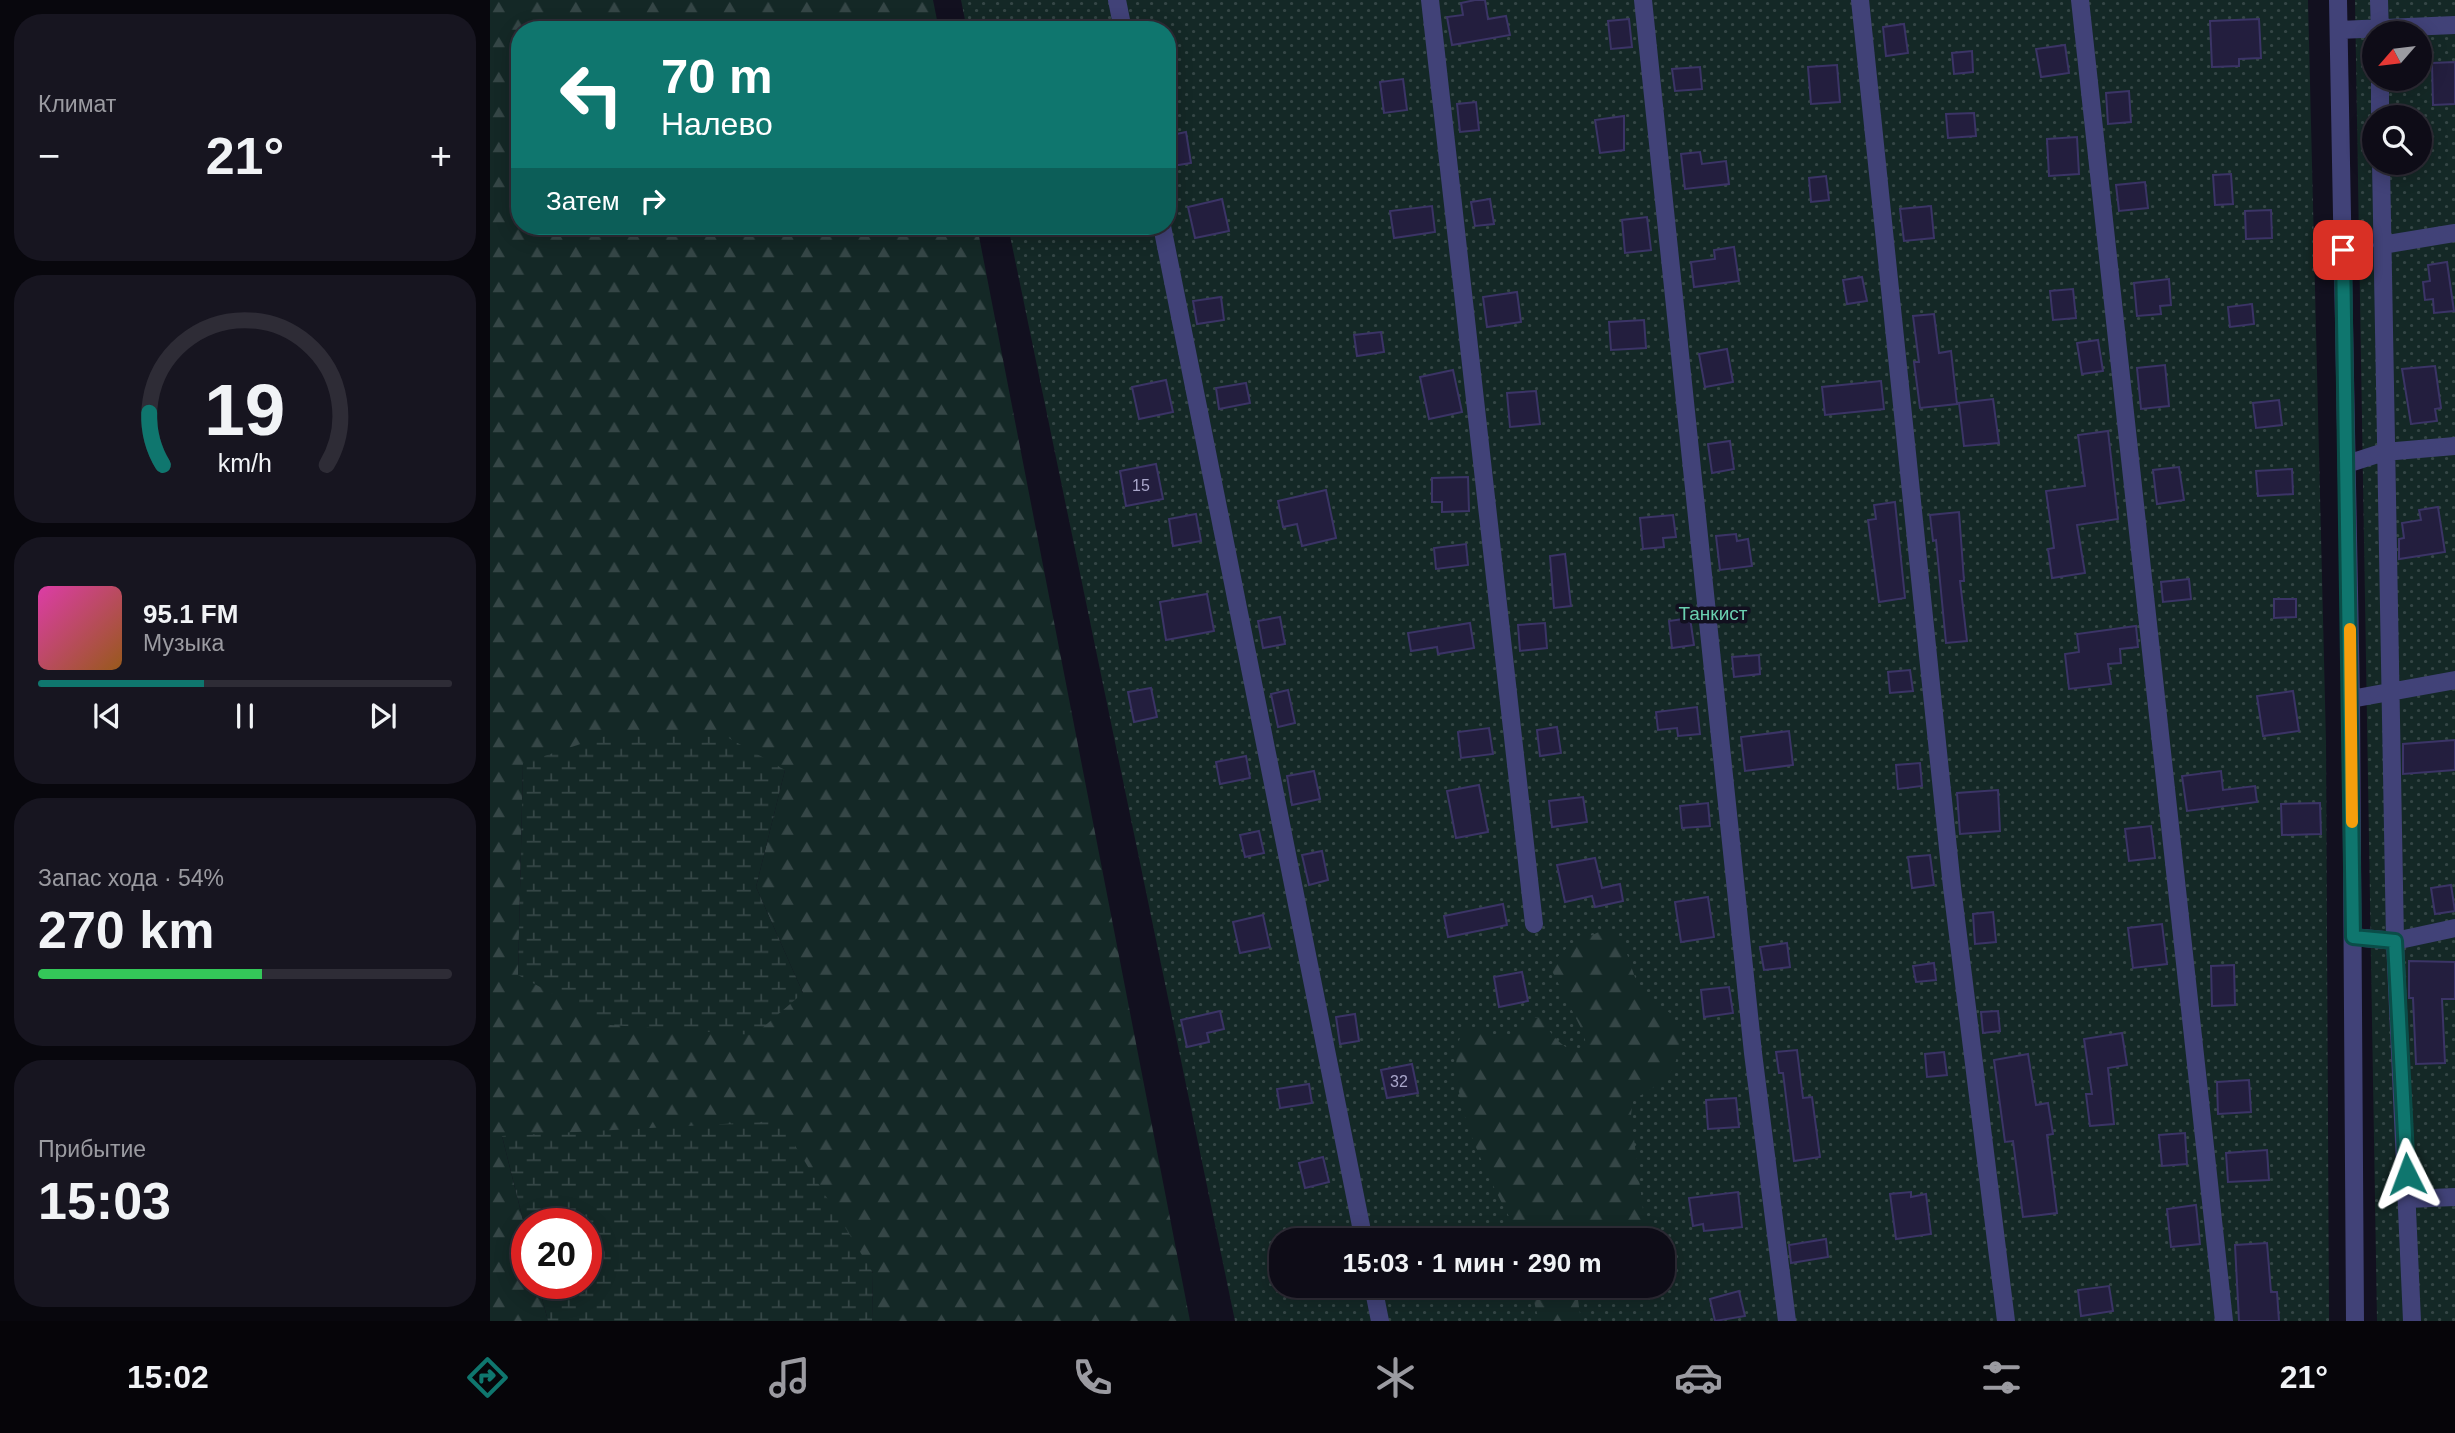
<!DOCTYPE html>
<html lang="ru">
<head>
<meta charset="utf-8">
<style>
  :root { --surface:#0e0c17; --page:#171520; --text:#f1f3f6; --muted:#9b9ba1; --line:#2e2c36; --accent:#0f766e }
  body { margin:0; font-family:Arial,sans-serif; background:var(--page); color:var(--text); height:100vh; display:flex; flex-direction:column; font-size:26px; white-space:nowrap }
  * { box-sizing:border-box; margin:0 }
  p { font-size:23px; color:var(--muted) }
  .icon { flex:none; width:38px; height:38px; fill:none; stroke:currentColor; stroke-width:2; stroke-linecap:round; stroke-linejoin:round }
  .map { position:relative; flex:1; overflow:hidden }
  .sheet { display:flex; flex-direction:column; gap:14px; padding:14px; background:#08070d; width:490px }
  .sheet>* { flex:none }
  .banner { position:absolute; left:21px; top:21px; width:665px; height:214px; border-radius:28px; box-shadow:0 4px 18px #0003,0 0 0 2px var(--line); background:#0f766e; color:#fff; overflow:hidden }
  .needle { width:46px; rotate:242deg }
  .buttons { position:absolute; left:1872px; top:21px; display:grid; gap:14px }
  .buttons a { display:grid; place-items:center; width:70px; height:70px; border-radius:50%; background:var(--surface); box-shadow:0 4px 18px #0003,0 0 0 2px var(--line); font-size:35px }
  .speed { position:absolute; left:21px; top:1208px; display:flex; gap:14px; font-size:35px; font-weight:700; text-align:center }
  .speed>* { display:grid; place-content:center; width:91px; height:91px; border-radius:50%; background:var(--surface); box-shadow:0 4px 18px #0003,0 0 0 2px var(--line); line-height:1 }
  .speed .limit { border:10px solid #d22; background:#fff; color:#111 }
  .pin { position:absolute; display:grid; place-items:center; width:60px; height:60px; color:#fff; margin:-30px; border-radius:14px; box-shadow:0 4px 10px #0006 }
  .me { position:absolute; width:77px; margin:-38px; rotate:357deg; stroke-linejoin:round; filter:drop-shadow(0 0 5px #0008) }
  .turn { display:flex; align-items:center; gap:24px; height:147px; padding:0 35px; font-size:32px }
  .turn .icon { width:91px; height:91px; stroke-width:2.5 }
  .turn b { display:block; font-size:49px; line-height:60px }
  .then { display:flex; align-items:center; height:66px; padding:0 35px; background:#0003; gap:14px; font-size:26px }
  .big { font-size:52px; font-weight:600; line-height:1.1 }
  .sheet .tile { flex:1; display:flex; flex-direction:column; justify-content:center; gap:10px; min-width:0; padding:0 24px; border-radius:28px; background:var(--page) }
  .sheet .dial { align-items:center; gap:0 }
  .dial svg { height:182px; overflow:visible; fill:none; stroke:var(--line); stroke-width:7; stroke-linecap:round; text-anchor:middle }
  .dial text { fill:var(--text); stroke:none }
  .song { display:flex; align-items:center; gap:21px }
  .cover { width:84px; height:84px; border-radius:10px; background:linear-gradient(135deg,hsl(320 70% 55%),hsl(30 70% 35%)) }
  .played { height:7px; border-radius:4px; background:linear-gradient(90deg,var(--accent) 40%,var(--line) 40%) }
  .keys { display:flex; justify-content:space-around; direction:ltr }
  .heat { display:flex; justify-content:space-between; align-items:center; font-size:38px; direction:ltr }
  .charge { height:10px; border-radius:5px; background:linear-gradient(90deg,#34c759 54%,var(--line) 0) }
  .trip { position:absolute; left:779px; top:1228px; width:406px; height:70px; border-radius:28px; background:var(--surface); box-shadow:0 4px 18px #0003,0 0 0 2px var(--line); font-weight:600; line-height:70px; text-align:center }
  .tab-bar { display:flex; height:112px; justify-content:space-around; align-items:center; background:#060509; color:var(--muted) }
  .tab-bar .icon { width:49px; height:49px }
  .tab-bar .selected { color:var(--accent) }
  .tab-bar b { font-size:32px; color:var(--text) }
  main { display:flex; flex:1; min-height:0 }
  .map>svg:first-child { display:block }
  .grass { fill:url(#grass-dots); fill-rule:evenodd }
  .forest { fill:url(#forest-firs); fill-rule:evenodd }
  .wetland { fill:url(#wetland-marsh) }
  .building { fill:#231e3e; stroke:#3b3466; stroke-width:2 }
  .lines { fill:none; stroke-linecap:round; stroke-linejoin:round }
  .minor { stroke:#414278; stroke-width:18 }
  .route-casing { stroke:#0a4d48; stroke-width:18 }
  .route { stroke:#0f766e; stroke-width:12 }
  .slow { stroke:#f59e0b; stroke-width:12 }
  .labels { text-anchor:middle; stroke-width:7; stroke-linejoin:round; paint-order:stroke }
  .number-label { font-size:16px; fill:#a9a6ca }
  .park-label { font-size:19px; fill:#6acfb0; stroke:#12101f }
</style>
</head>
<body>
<main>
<section class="sheet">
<div class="tile"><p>Климат</p>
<div class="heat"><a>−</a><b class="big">21°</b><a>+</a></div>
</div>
<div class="tile dial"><svg viewBox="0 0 100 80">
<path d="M14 69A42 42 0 1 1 86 69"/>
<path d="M14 69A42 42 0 0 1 8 46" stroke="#0f766e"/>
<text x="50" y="56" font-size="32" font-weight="700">19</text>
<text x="50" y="72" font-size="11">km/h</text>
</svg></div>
<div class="tile">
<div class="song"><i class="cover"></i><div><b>95.1 FM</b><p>Музыка</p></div></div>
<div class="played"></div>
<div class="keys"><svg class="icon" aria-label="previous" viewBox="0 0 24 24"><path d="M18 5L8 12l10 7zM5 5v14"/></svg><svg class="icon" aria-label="pause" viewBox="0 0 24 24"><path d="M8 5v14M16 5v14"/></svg><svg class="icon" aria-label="next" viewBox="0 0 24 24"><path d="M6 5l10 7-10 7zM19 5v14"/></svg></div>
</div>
<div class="tile"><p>Запас хода · 54%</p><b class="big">270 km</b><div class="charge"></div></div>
<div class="tile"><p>Прибытие</p><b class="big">15:03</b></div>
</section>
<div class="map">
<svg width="1965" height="1321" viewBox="0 0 1965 1321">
  <defs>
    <pattern id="grass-dots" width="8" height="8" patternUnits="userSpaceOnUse" patternTransform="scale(1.75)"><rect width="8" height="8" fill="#142826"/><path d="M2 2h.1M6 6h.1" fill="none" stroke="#354646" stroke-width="1.8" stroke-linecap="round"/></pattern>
    <pattern id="forest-firs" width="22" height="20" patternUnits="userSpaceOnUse" patternTransform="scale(1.75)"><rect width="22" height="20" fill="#142826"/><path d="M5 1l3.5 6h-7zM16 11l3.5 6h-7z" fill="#354646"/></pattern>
    <pattern id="wetland-marsh" width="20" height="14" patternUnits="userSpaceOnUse" patternTransform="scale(1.75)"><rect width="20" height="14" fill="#142826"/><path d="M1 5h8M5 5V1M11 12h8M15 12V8" fill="none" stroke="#354646"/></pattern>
  </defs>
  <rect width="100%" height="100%" fill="#12101f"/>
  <path class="grass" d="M471 0H1818L1836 742 1839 1321H745L518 226H677V30H477ZM791 1241H1172V1286H791Z
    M1865 0H1965V1321H1887ZM1885 33H1930V79H1885ZM1885 117H1930V163H1885Z"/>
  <path class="forest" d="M0 0H443L449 30H30V226H487L700 1321H382L383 1272 12 1136 37 1236V1283H48L58 1321H0ZM33 763 295 770 266 887 313 993 28 975Z
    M1113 930H1124C1138 947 1139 965 1148 984 1155 1000 1168 1003 1180 1013 1196 1028 1190 1065 1175 1079 1165 1087 1154 1094 1143 1099L1141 1115 1157 1241H1032C1005 1189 948 1091 972 1032L985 1027C995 1028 1001 1036 1011 1037 1027 1037 1035 1017 1051 1017 1059 1032 1071 1049 1089 1052L1096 1046 1094 1034 1062 971 1064 960 1079 946Z
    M1040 1286H1086L1091 1321H1049Z"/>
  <path class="wetland" d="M121 734 237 737 295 770 266 887 313 993 264 1035 120 1025 28 975 33 763Z
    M290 1121 383 1273 382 1321H58L48 1283H96V1223H37V1236L12 1136Z"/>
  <path class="building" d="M985 0H995L998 19 1016 16 1020 35 962 45 957 17 973 15 971 3Z
    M1139 19 1142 47 1121 49 1118 21Z
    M1769 19 1771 58 1749 59V66L1722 67 1720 21Z
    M1414 24 1418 53 1396 56 1393 27Z
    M1575 45 1579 73 1551 77 1546 49Z
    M1482 51 1483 72 1464 74 1462 53Z
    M1965 62V104L1943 105 1942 63Z
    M1347 65 1350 102 1321 104 1318 67Z
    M1210 67 1212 89 1185 91 1182 69Z
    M913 79 917 110 894 113 890 82Z
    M1639 91 1641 122 1618 124 1616 93Z
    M986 102 989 130 970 132 967 104Z
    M1484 113 1486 136 1458 138 1456 114Z
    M1134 116V150L1110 153 1105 120Z
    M696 132 701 163 682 166 677 136Z
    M1587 137 1589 174 1559 176 1557 139Z
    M1210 152 1212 164 1236 161 1239 184 1195 189 1191 154Z
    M1741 174 1743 204 1725 205 1723 175Z
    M1336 176 1339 200 1321 202 1319 178Z
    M1655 182 1658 208 1629 211 1626 185Z
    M732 199 739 231 705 238 698 207Z
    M1000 199 1004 224 985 226 981 202Z
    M942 206 945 232 904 238 900 211Z
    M1441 206 1444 238 1414 241 1410 209Z
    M1781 210 1782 238 1756 239 1755 211Z
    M1157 217 1161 250 1135 253 1132 220Z
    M1244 247 1249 281 1204 287 1201 262 1225 259 1224 250Z
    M1957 262 1964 311 1944 313 1943 299 1935 300 1933 282 1940 281 1938 265Z
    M1372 277 1377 301 1357 304 1353 280Z
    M1679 279 1681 305 1670 306 1671 314 1647 316 1644 283Z
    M1583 289 1586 318 1563 320 1560 291Z
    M1027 292 1031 322 997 327 993 297Z
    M731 297 734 320 707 324 703 301Z
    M1762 304 1764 324 1740 327 1738 307Z
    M1444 314 1449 353 1461 351 1467 404 1430 408 1424 362H1429L1423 316Z
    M1154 320 1156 348 1121 350 1119 322Z
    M891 332 894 352 867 356 864 335Z
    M1608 340 1613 371 1592 374 1587 343Z
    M1237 349 1243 382 1215 387 1209 354Z
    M1675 365 1679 406 1651 409 1647 368Z
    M1945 366 1951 408 1945 409 1947 421 1921 424 1912 369Z
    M963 370 972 412 939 419 930 377Z
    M676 380 683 412 649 419 642 387Z
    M1391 381 1394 409 1335 415 1332 387Z
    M756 383 760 403 729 409 726 388Z
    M1046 391 1050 424 1020 427 1017 393Z
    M1503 399 1509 443 1474 446 1469 403Z
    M1789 400 1792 425 1766 428 1763 403Z
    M1618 431 1628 519 1587 525 1595 573 1562 578 1558 549 1564 548 1556 491 1595 486 1588 435Z
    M1240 441 1244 469 1222 473 1218 444Z
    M666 464 673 499 636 506 630 471Z
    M1689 467 1694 500 1667 504 1663 470Z
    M1802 469 1803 494 1768 496 1766 471Z
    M978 477 979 511 952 512V502H942V478Z
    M836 490 846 538 812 546 807 524 793 527 788 501Z
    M1405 502 1415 598 1389 602 1378 520 1386 519 1384 505Z
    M1948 507 1955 552 1909 559V539L1914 538 1912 523 1931 520 1929 510Z
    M1469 512 1474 581H1470L1477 641 1456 643 1446 540 1443 541 1440 515Z
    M706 514 711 541 683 546 679 519Z
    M1183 515 1186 537 1173 538 1174 547 1153 549 1150 518Z
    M1246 534 1247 541 1258 539 1262 566 1230 570 1226 536Z
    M976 544 978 565 946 569 944 548Z
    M1075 554 1081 606 1064 608 1060 556Z
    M1699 579 1701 599 1673 602 1671 582Z
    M717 594 724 631 676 640 670 602Z
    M1784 599H1806V617L1784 618Z
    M790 617 795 644 773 648 768 621Z
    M1200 618 1204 645 1182 648 1179 621Z
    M980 623 984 648 948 654 947 647 921 651 918 633Z
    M1055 623 1057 648 1030 651 1028 625Z
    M1646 626 1648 647 1630 649 1631 663 1618 664 1621 684 1579 689 1575 654 1589 652 1587 634Z
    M1269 655 1270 674 1244 677 1242 657Z
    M1420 670 1423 691 1400 693 1398 672Z
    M661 688 667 717 644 722 638 692Z
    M798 690 805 723 788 727 781 694Z
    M1803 691 1809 731 1773 736 1767 696Z
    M1207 707 1210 734 1188 736 1187 728 1168 730 1166 712Z
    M1067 727 1071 753 1050 756 1047 730Z
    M999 728 1003 754 971 758 968 732Z
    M1299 731 1303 765 1255 771 1251 737Z
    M1965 740V770L1913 774V744Z
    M756 756 760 778 730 784 726 762Z
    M1430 763 1432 786 1408 789 1406 765Z
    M824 771 830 799 802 805 797 776Z
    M1731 771 1733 790 1765 786 1767 802 1697 811 1692 776Z
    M989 785 998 832 966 838 957 791Z
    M1508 790 1510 831 1470 834 1467 793Z
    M1093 797 1097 822 1062 827 1059 801Z
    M1218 803 1220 826 1192 828 1190 806Z
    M1830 803 1831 834 1792 835 1791 804Z
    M1661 826 1665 858 1639 861 1635 829Z
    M769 831 774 853 755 857 750 835Z
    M832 851 838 880 819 885 812 855Z
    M1440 855 1444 885 1422 888 1418 857Z
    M1105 858 1112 888 1130 884 1133 901 1105 907 1102 896 1075 902 1067 865Z
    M1961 885 1965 911 1945 914 1941 888Z
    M1218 897 1224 937 1191 942 1185 902Z
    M1013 904 1017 925 958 937 954 916Z
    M1503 912 1506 942 1485 944 1483 914Z
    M773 915 780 947 750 953 743 922Z
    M1672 924 1677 964 1643 968 1638 928Z
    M1297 943 1300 967 1274 970 1270 947Z
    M1919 961 1965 962V999H1952L1955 1063 1926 1064 1923 998H1919Z
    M1444 963 1446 980 1426 982 1423 966Z
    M1744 965 1745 1005 1722 1006 1721 966Z
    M1032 972 1038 1001 1009 1007 1004 977Z
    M1239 987 1243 1013 1214 1017 1211 990Z
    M730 1011 734 1029 717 1033 719 1042 697 1047 691 1020Z
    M1508 1011 1510 1031 1493 1033 1491 1012Z
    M865 1014 869 1041 850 1044 846 1017Z
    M1632 1033 1637 1065 1618 1068 1624 1124 1600 1126 1596 1094H1602L1594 1039Z
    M1307 1050 1313 1098 1322 1097 1330 1157 1304 1161 1293 1073H1289L1286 1052Z
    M1454 1052 1457 1075 1437 1077 1435 1054Z
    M1538 1054 1546 1105 1558 1103 1563 1134 1557 1135 1567 1213 1533 1217 1523 1141 1515 1142 1504 1060Z
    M922 1064 928 1093 897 1098 891 1070Z
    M1759 1080 1761 1112 1728 1114 1727 1082Z
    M819 1084 822 1103 790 1108 787 1089Z
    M1246 1098 1249 1127 1218 1129 1216 1100Z
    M1695 1133 1697 1164 1672 1166 1669 1135Z
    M1777 1150 1779 1180 1738 1182 1736 1153Z
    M833 1157 839 1182 815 1188 809 1163Z
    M1248 1192 1252 1227 1214 1231 1213 1224 1203 1226 1199 1198Z
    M1421 1192V1197L1436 1194 1441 1234 1406 1239 1400 1194Z
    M1706 1205 1710 1244 1681 1247 1677 1209Z
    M1336 1239 1338 1257 1301 1263 1299 1245Z
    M1777 1243 1781 1292H1787L1789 1321H1749L1745 1245Z
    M1619 1286 1623 1311 1591 1316 1588 1290Z
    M1249 1291 1255 1316 1225 1321 1220 1299Z"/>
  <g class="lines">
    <path class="minor" d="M627 0 633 30
      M940 0 1044 924
      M1153 0 1263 1053 1297 1321
      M1370 0 1462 887 1516 1321
      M1590 0 1734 1321
      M1848 0 1861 699 1865 1321
      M1889 0 1890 33
      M1849 30 1965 25
      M1890 79V117
      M1891 163 1905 941 1922 1321
      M672 226 874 1241
      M1892 245 1965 233
      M1857 464 1894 452 1965 446
      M1861 699 1965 680
      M1863 937 1905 941 1965 928
      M1918 1199 1965 1197
      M883 1286 890 1321"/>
  </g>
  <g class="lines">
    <g class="route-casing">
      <path id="route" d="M1853 250 1863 937 1905 941 1917 1174"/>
    </g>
    <use href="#route" class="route"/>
    <path class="slow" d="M1860 629 1862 822"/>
  </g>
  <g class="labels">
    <g class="number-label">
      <text x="651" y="491">15</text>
      <text x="909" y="1087">32</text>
    </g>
    <g class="park-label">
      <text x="1223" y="620">Танкист</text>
    </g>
  </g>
</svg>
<div class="buttons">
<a><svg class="needle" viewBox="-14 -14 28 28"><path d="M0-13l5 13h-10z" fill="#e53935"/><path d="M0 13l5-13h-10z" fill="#9b9ba1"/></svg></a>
<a><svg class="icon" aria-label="search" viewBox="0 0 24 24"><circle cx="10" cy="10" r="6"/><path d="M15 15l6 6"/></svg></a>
</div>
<div class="speed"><div class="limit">20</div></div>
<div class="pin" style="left:1853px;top:250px;background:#d93025"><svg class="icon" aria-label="arrive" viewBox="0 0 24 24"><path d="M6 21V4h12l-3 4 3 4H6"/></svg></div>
<svg class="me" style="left:1917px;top:1174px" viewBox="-20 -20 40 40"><path d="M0-17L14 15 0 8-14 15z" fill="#0f766e" stroke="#fff" stroke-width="4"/></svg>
<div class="trip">15:03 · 1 мин · 290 m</div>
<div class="banner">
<div class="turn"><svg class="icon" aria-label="left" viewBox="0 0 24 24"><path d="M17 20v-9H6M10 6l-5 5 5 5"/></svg><div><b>70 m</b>Налево</div></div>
<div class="then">Затем<svg class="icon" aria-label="right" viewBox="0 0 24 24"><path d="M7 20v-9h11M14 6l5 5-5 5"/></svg></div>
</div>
</div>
</main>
<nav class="tab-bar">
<b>15:02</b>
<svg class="icon selected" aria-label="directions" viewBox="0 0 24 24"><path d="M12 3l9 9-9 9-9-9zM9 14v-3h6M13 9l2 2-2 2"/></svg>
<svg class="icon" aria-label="music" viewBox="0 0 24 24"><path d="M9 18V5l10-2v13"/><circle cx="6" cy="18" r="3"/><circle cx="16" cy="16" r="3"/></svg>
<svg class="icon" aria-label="phone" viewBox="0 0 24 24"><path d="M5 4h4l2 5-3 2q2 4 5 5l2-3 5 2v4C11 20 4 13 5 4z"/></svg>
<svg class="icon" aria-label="climate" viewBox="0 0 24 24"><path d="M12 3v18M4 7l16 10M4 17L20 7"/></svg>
<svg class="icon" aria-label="car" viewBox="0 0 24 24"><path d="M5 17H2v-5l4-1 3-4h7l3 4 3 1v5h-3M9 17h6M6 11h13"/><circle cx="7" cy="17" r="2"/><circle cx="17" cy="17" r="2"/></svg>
<svg class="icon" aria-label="filters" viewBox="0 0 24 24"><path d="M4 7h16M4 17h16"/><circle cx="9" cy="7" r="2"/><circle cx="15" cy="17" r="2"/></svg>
<b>21°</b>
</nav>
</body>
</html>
